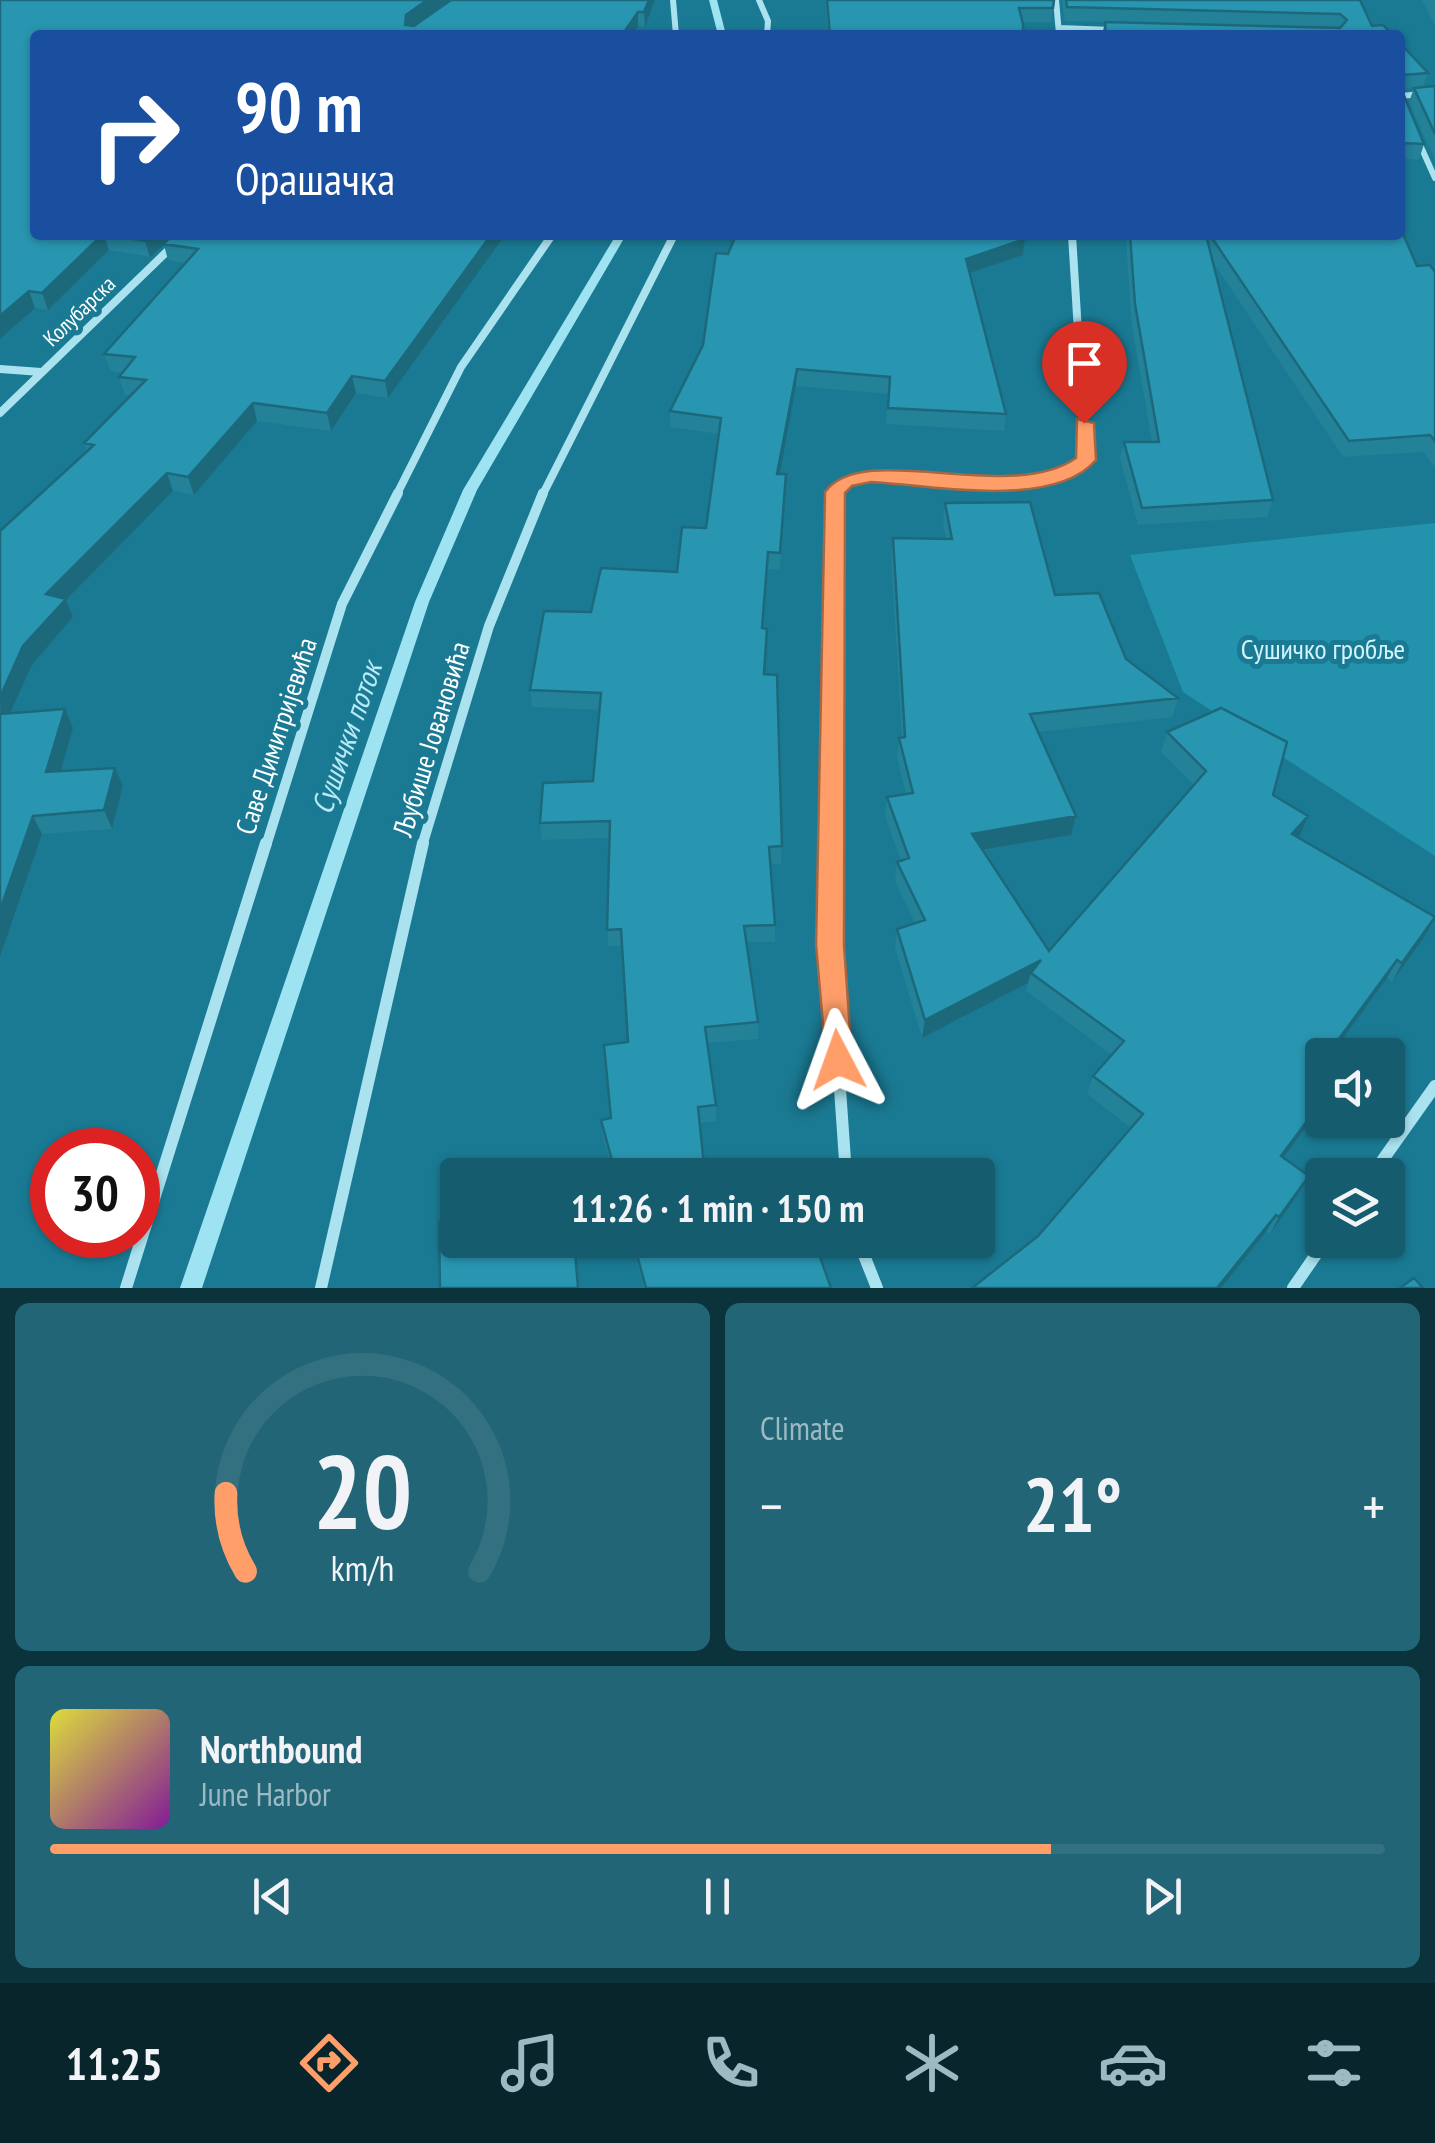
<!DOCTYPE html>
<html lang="en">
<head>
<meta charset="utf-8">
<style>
  :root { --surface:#145c6e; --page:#216576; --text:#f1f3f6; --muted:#9dbac2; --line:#337181; --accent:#ff9e69 }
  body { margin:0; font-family:"PT Sans Narrow",sans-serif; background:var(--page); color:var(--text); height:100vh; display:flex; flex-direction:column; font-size:38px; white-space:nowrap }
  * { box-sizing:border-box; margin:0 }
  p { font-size:32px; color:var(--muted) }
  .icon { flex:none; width:55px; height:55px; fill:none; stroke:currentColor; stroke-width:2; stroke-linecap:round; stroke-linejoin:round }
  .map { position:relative; height:1288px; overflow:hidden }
  .details { display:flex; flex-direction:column; gap:15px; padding:15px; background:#0b333c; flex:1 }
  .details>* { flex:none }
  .top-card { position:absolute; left:30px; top:30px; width:1375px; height:210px; border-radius:10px; box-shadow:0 2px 8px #0004; background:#1a4fa0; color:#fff; overflow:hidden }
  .tools { position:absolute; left:1305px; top:1038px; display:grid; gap:20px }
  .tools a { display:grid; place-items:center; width:100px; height:100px; border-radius:10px; background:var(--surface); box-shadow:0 2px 8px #0004; font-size:50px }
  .speed { position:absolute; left:30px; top:1128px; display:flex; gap:20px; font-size:50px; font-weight:700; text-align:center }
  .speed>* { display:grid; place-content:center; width:130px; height:130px; border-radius:50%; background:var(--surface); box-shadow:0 2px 8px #0004; line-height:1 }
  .speed .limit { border:15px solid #d22; background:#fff; color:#111 }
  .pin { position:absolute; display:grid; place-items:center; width:85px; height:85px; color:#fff; margin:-102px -42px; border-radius:50% 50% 50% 0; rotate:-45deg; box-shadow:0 0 10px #0007 }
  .pin .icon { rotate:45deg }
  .me { position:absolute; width:110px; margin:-55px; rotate:356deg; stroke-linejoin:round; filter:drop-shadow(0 0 8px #0008) }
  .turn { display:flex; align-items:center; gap:35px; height:210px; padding:0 40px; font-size:45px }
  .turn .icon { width:130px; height:130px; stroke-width:2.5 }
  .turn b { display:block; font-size:70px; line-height:85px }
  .big { font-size:75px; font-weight:600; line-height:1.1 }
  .details .card { flex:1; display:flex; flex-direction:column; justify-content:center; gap:15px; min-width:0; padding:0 35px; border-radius:15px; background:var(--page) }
  .details .dial { align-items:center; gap:0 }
  .dial svg { height:260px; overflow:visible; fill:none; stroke:var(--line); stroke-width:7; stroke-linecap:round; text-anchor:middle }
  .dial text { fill:var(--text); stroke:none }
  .song { display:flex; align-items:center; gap:30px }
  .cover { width:120px; height:120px; border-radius:15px; background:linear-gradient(135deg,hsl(60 70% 55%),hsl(290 70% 35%)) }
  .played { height:10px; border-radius:5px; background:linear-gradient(90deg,var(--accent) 75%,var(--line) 75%) }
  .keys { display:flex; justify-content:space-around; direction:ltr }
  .heat { display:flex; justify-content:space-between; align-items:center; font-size:55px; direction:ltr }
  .details .tiles { flex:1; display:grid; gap:15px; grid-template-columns:1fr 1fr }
  .card:last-child { grid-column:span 2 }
  .trip { position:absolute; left:440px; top:1158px; width:555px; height:100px; border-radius:10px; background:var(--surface); box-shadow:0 2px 8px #0004; font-weight:600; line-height:100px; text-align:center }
  .tabs { display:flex; height:160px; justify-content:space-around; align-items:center; background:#08252c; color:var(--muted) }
  .tabs .icon { width:70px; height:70px }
  .tabs .current { color:var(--accent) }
  .tabs b { font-size:45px; color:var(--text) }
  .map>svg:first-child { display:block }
  .green { fill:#2392ac }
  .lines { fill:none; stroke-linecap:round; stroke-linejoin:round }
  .stream { fill:#9ee3f1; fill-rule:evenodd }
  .street-far3 { stroke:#abe2ef; stroke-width:6 }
  .street-far2 { stroke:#abe2ef; stroke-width:8 }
  .street-far1 { stroke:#abe2ef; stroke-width:10 }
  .street { stroke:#abe2ef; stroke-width:12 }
  .wall { fill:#238198 }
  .shaded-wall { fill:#1d697c }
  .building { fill:#2996b1; stroke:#1d697c; stroke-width:2.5 }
  .route { fill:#ff9e69; stroke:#a66744; stroke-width:2.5 }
  .labels { text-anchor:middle; stroke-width:10; stroke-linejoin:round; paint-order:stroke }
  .far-street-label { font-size:22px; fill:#fff; stroke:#1a7a93 }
  .park-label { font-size:28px; fill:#d1f3fb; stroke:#1a7a93 }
  .street-label { font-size:28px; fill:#fff; stroke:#1a7a93 }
  .water-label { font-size:30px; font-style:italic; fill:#b7eaf6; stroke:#1a7a93 }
</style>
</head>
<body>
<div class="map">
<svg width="1435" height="1288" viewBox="0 0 1435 1288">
  <rect width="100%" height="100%" fill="#1a7a93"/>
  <path class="green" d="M1435 523V856L1183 692 1130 555Z"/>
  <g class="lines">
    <path class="stream" d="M709 0H717L726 35H718Z
      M616 235H626L477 490 429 602 202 1288H180L415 602 463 490Z"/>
    <path class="street-far3" d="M673 0 676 35
      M759 0 768 21 767 35
      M1056 0 1059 34
      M1059 28 1113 30
      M1400 96 1435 93
      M1417 138 1435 178"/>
    <path class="street-far2" d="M0 369 41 372
      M0 413 184 235
      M396 496 461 367 552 235
      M542 496 674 235
      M835 496C858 456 985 488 1029 483 1052 480 1067 472 1086 460L1072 235"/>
    <path class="street-far1" d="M266 846 342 604 398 493
      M422 846 489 626 543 493
      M831 846 835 493"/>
    <path class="street" d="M831 843 830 945 846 1175
      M1372 1175 1435 1086
      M858 1240 877 1288
      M126 1288 266 843
      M321 1288 423 843
      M1293 1288 1326 1240"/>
  </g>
  <path class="wall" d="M0 0H655L645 27 638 26 633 35H35V235H505L388 398 356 393 331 431 257 421 194 495 173 491 66 600 73 617 32 665 10 713 73 728 60 771 123 786 112 829 42 834 0 957V531L87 452 84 443 131 396 125 395 119 377 123 373 110 371 104 354 185 263 168 260 164 245 150 257 109 250 48 310 35 308 0 339Z
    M825 0H1054L1051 22H1022L1023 35H828Z
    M1062 0H1360L1372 26 1393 35H1102L1105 22 1065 21Z
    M1422 0H1435V26Z
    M1400 43 1428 73 1423 87 1435 86V160L1409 102 1414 88 1401 89 1424 144 1419 160 1400 158Z
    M1126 235H1400L1417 266 1435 272V467L1423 452 1343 457 1213 262 1273 500 1267 517 1138 525 1120 458 1124 442H1152L1131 320Z
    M1025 239 1023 255 969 273 1006 414 1004 431 886 424 888 394 796 386 780 474H786L780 570 767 569 762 628 764 674 782 846 781 864H770L775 925V942H746L758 1022V1039L708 1043 716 1105V1121L700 1123 705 1175H613L603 1136 601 1120 611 1118 628 1042 622 946H608L607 930 610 838 542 840 540 823 593 781 600 710 532 707 530 690 591 612 677 572 706 528 719 434 670 427V411L703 345 728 254Z
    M945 503 1055 595 1126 659 1178 698 1172 717 1038 732 1076 816 1071 835 983 850 1049 951 1194 785 1161 752 1167 732 1308 816 1298 837 1425 936 1392 982 1387 978 1331 1055H1322V1106L1284 1158 1309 1176 1299 1193 1270 1234 1266 1232 1221 1288H972L1038 1236 1131 1128 1087 1094 1093 1076 1112 1055 1026 991 1028 983 922 1038 895 948 897 929 915 923 895 881 897 862 901 861 885 816 887 797 906 794 897 757 899 738H902L891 556 893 538 946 539 943 522Z
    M631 1240H814L831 1288H644Z"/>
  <path class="shaded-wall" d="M427 0H450L408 29 405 25 406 15Z
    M649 0H655L645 27 644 12Z
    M638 12V26L633 35H622Z
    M102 235H104L109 250 48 310 42 293Z
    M152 235H176L150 257 145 241Z
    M491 235H505L388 398 385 381Z
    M1025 239 1023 255 964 275 966 259Z
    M29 291 35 308 0 339V316Z
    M797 369 796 386 777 490V474Z
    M352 376 356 393 331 431 327 413Z
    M253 403 257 421 194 495 188 477Z
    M167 473 173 491 66 600 73 617 32 665 1 733 0 697 46 594Z
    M65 709 73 728 55 791 46 772Z
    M115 768 123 786 112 829 104 810Z
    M33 816 42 834 0 957V910Z
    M1076 816 1071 835 969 852 972 834Z
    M1308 816 1300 835 1284 853 1292 834Z
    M1435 918 1425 936 1392 982 1402 963Z
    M1041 960 1031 973 1028 983 922 1038 925 1020Z
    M1397 960 1387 978 1331 1055H1327Z
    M1322 1101V1106L1272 1173 1281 1156Z
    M1309 1176 1299 1193 1270 1234 1279 1217Z
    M1276 1215 1266 1232 1221 1288H1217Z
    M574 1240H575L579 1288H578Z"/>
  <path class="building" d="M0 0H427L406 15 405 25 414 26 451 0H649L644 12H638L622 35H35V235H102L42 293 29 291 0 316Z
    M827 0H1054L1053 8H1019L1023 24V35H830Z
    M1066 0H1360L1372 26 1383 25 1393 35H1106L1105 22 1340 28 1347 20 1340 14 1067 7Z
    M1400 43 1428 73 1403 75 1400 79Z
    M1400 86 1424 144 1400 143Z
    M1435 86V134L1414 88Z
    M1400 227 1417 266 1430 265 1435 272V441L1430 435 1349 441 1210 235H1400Z
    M111 235H152L145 241Z
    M172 235H491L385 381 352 376 327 413 253 403 188 477 167 473 46 594 66 599 23 646 0 697V531L94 445 84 443 146 380 119 377 135 357 104 354 198 249 164 244Z
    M736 235H1025V239L966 259 1006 414 888 408 890 377 797 369 777 474H786L780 553 768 552 762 628 767 629 764 674 777 675 782 846 769 847 775 925 744 926 758 1022 705 1027 716 1105 698 1107 705 1175H616L601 1120 611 1118 604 1045 628 1042 621 929 607 930 610 821 540 823 543 783 593 781 601 693 530 690 544 611 591 612 601 568 677 572 682 527 706 528 721 418 670 411 703 345 716 253 728 254Z
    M1130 235H1206L1273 500 1142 508 1124 442H1159L1135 304Z
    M1030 502 1055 595 1099 593 1126 659 1178 698 1030 714 1076 816 972 834 1049 951 1206 771 1167 732 1221 708 1287 742 1273 795 1308 816 1292 834 1435 917 1402 963 1397 960 1327 1055H1322L1321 1063 1322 1064V1101L1281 1156 1309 1176 1279 1217 1276 1215 1217 1288H972L1038 1236 1143 1114 1093 1076 1124 1041 1031 973 1041 960 925 1020 897 929 925 920 897 862 909 858 887 797 913 793 899 738 905 737 893 538 952 539 945 503Z
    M65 709 46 772 115 768 104 810 33 816 0 910V714Z
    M458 1219V1240H574L578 1288H440L439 1222Z
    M633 1240H814L831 1288H646Z
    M1414 1278 1423 1288H1400Z"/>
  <path class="route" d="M1077 419 1094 423 1096 460C1053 510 932 485 871 482L852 486 845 493 844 945 852 1060 848 1069 838 1073 827 1069 816 945 825 492C864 439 1008 505 1076 458Z"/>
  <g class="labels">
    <g class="far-street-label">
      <text transform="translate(79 311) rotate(-44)" y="8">Колубарска</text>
    </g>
    <g class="park-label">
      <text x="1323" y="659">Сушичко гробље</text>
    </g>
    <g class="street-label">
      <text transform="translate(276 736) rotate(-72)" y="10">Саве Димитријевића</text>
      <text transform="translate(431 739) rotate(-73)" y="10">Љубише Јовановића</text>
    </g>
    <g class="water-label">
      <text transform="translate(347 738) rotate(-71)" y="10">Сушички поток</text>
    </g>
  </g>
</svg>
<div class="tools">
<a><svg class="icon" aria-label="sound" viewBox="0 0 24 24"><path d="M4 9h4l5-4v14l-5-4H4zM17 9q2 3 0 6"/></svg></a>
<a><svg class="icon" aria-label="layers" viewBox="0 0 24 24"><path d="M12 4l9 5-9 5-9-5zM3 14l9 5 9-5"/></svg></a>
</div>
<div class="speed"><div class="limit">30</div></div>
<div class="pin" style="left:1084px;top:423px;background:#d93025"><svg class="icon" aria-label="arrive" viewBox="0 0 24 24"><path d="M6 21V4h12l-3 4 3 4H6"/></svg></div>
<svg class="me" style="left:838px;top:1060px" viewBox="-20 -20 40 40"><path d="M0-17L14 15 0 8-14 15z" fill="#ff9e69" stroke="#fff" stroke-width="4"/></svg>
<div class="trip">11:26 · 1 min · 150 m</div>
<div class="top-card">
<div class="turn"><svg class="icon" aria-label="right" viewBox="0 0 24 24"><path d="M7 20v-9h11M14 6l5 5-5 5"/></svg><div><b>90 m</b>Орашачка</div></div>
</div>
</div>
<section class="details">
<div class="tiles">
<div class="card dial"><svg viewBox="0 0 100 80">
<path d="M14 69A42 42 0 1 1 86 69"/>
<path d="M14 69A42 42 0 0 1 8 45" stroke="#ff9e69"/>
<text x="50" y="56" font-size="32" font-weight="700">20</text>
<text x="50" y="72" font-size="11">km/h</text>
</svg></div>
<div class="card"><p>Climate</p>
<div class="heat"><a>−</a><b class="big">21°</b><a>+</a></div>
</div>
<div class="card">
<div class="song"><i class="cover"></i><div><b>Northbound</b><p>June Harbor</p></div></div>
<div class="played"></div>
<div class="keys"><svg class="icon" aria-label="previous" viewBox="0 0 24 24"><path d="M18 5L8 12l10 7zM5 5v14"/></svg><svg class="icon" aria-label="pause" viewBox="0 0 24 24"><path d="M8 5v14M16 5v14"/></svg><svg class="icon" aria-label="next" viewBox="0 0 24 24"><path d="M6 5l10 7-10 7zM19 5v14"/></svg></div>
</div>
</div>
</section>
<nav class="tabs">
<b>11:25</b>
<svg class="icon current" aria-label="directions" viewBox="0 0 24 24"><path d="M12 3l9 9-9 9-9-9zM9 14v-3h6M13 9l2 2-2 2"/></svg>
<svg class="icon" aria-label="music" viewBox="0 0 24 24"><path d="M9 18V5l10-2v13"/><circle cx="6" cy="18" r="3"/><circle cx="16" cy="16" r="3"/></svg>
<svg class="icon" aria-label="phone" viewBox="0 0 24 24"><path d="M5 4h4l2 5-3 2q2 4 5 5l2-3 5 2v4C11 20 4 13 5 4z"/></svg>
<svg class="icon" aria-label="climate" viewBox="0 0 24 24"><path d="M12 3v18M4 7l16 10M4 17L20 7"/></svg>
<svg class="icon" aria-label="car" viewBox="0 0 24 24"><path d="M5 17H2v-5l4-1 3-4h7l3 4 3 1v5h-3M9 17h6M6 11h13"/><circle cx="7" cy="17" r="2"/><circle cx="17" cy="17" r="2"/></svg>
<svg class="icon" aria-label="filters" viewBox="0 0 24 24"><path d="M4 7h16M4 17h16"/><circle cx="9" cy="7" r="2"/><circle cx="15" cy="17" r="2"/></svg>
</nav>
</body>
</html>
